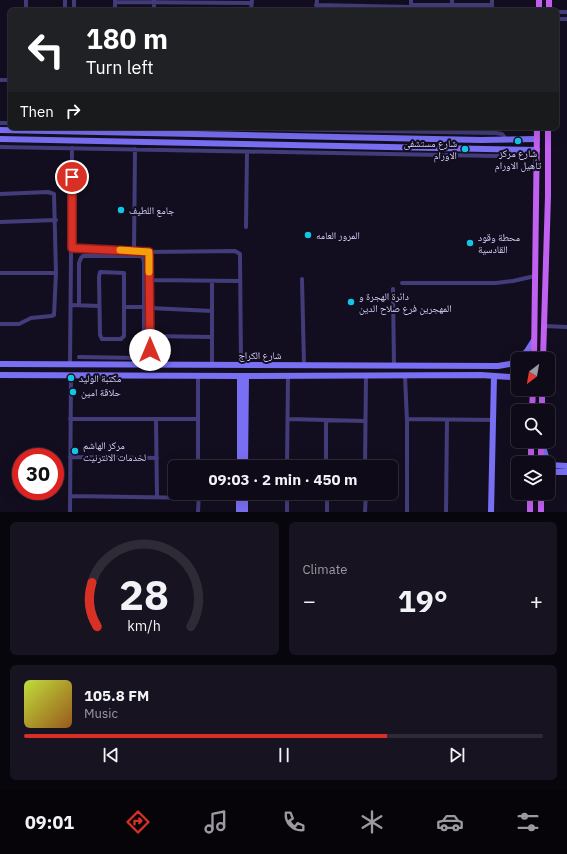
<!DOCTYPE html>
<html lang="en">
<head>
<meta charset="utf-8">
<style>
  :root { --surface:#0e0a17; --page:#171320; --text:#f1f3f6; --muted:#9b9aa1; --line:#2e2b36; --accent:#d93025 }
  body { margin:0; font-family:"IBM Plex Sans","Noto Naskh Arabic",sans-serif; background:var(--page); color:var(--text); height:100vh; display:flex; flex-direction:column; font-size:15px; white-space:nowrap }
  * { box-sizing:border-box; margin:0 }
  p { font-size:13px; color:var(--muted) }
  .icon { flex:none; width:22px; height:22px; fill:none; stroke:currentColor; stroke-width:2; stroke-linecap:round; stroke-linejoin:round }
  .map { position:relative; height:512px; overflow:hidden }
  .details { display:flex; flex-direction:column; gap:10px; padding:10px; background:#08060d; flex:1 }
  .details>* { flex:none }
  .hud { position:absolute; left:8px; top:8px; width:551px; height:122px; border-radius:6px; box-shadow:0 4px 16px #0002,0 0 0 1px var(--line); background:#202124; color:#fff; overflow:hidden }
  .needle { width:26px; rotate:211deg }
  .tools { position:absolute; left:511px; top:352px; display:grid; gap:8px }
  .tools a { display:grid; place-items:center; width:44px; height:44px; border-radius:6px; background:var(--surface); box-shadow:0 4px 16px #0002,0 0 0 1px var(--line); font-size:20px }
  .speed { position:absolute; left:12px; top:448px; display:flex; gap:8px; font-size:20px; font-weight:700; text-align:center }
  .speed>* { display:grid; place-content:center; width:52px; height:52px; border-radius:50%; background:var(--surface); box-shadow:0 4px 16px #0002,0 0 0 1px var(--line); line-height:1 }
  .speed .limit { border:6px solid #d22; background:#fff; color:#111 }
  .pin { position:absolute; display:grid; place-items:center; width:34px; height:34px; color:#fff; margin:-17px; border:2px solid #fff; border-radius:50%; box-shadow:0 1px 4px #0007 }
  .me { position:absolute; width:44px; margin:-22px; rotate:0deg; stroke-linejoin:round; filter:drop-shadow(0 0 3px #0008) }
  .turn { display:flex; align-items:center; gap:14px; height:84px; padding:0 12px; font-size:18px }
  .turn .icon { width:52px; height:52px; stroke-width:2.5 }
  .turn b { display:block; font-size:28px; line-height:34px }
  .then { display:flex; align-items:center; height:38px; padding:0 12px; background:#0003; gap:8px; font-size:15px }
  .big { font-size:30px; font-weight:800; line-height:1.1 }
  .details .card { flex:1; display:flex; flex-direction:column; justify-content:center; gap:6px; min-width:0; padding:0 14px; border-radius:6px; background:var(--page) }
  .details .dial { align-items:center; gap:0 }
  .dial svg { height:104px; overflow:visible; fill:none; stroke:var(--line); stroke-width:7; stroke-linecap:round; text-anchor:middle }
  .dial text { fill:var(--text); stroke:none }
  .song { display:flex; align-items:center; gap:12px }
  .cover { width:48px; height:48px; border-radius:6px; background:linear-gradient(135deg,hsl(70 70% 55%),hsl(30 70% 35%)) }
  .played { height:4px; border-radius:2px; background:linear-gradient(90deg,var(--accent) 70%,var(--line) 70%) }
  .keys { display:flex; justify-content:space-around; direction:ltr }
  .heat { display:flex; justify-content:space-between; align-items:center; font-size:22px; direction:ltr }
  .details .tiles { flex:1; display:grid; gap:10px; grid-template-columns:1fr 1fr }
  .card:last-child { grid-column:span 2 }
  .trip { position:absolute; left:168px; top:460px; width:230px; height:40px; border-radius:6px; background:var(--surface); box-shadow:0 4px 16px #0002,0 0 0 1px var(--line); font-weight:800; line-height:40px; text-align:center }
  .dock { display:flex; height:64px; justify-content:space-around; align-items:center; background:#060409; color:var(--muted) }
  .dock .icon { width:28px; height:28px }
  .dock .on { color:var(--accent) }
  .dock b { font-size:18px; color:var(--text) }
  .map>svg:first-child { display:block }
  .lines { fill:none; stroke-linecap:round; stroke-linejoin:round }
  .street { stroke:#423d7a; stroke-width:4 }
  .secondary { stroke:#796ff3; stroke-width:6 }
  .primary { stroke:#c260f1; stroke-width:6 }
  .route-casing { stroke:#8d1f18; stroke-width:10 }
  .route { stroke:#d93025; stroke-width:7 }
  .slow { stroke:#f59e0b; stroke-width:7 }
  .poi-dot { fill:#13c5e3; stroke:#120e1f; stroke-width:1.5 }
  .labels { text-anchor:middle; stroke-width:4; stroke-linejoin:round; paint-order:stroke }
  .poi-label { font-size:10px; fill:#d7d0fb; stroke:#120e1f; text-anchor:start }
  .street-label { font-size:10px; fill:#d7d0fb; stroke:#120e1f }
</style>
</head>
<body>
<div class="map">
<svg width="567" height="512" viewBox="0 0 567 512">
  <rect width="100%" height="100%" fill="#120e1f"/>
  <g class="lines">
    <path class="street" d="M26 0V10
      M115 0V10
      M154 0V10
      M492 0V10
      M115 2 251 3
      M316 5 411 7
      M411 5H492
      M65 10V0
      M74 10V0
      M251 10 252 0
      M316 10 317 0
      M411 10V0
      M452 10V0
      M557 12H567
      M557 19H567
      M0 80H10
      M0 123H10
      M209 128 496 133 502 134 506 139
      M0 147 497 156 503 155 508 150
      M0 194 48 192 54 194 56 273 54 315 51 316 31 318 19 324H0
      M0 222 56 220
      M246 227 247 152
      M72 248 149 252
      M134 251 135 149
      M100 272 124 273V336L121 339H102L100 335 99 277Z
      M0 273H56
      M302 279 304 365
      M150 280 240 281
      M212 281V365
      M402 283H496L513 281 535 276
      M393 289 394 366
      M72 305 99 306
      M79 305V263L81 258 83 256H140L143 257 144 263V355L140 358 79 357
      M124 307H144
      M150 308 212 311
      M544 326 567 327
      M150 336 212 337
      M70 364 72 148
      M150 365 149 252 235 251 240 254V257L241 365
      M405 376 407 421V512
      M70 419H198
      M156 419 157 497
      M288 419 365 421
      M407 419 493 420
      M326 420V467
      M70 457 157 458
      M198 467V376
      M287 467 288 376
      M365 467 366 376
      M327 493V512
      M70 496 199 498
      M70 512 71 375
      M198 512 199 493
      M287 512V493
      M365 512 366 493
      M446 512 447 420"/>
    <path class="secondary" d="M0 130 481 140 537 139
      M0 139 537 150
      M519 359 527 351 534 340
      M0 364 498 366 510 364 518 360
      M0 375 240 376 481 375 511 377 518 379
      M541 445C546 451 545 459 550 465L567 466
      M240 467V376
      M245 467 246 376
      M548 475 554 472H567
      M245 493V512
      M239 512V493
      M491 512 494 376"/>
    <path class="primary" d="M539 10V0
      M549 10V0
      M534 359 537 128
      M543 359 548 196V128
      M532 411 533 389
      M542 411V389
      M531 463V441
      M541 463V441
      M530 493V512
      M541 512V493"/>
  </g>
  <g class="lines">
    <g class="route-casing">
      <path id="route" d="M72 177V248L149 252 150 350"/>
    </g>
    <use href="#route" class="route"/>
    <path class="slow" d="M120 250 149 252V272"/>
  </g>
  <g class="poi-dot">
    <circle cx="518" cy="141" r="4"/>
    <circle cx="465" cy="149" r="4"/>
    <circle cx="121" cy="210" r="4"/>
    <circle cx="308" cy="235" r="4"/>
    <circle cx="470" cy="243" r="4"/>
    <circle cx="351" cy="302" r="4"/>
    <circle cx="71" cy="378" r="4"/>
    <circle cx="73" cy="392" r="4"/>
    <circle cx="75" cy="451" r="4"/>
  </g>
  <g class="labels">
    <g class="poi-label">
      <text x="457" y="147" text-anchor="end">شارع مستشفى<tspan x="457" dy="12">الاورام</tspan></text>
      <text x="518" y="157" text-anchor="middle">شارع مركز<tspan x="518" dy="12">تأهيل الاورام</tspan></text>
      <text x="129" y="214">جامع اللطیف</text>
      <text x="316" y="239">المرور العامه</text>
      <text x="478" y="241">محطة وقود<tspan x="478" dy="12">القادسية</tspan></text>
      <text x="359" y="300">دائرة الهجرة و<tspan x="359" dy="12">المهجرين فرع صلاح الدين</tspan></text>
      <text x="79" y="382">مكتبة الوليد</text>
      <text x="81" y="396">حلاقة امين</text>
      <text x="83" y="449">مركز الهاشم<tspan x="83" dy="12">لخدمات الانترنيت</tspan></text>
    </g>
    <g class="street-label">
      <text x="260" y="359">شارع الكراج</text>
    </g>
  </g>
</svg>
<div class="tools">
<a><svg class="needle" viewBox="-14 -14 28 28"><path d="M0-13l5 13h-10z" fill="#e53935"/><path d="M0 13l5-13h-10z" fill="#9b9aa1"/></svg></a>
<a><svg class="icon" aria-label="search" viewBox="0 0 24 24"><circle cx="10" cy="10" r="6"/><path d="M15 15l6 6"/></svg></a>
<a><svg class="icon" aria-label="layers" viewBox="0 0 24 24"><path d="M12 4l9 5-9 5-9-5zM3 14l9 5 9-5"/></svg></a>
</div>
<div class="speed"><div class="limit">30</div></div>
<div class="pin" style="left:72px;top:177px;background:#d93025"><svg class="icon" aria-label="arrive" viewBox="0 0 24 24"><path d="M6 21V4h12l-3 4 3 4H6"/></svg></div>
<svg class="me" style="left:150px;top:350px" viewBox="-20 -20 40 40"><circle r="19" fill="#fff"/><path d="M0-13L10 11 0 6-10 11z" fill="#d93025"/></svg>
<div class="trip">09:03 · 2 min · 450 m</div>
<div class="hud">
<div class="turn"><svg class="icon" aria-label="left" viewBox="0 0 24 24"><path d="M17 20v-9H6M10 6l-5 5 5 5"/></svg><div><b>180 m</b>Turn left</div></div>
<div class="then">Then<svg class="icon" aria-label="right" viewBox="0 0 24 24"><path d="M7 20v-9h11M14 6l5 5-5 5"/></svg></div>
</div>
</div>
<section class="details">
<div class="tiles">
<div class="card dial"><svg viewBox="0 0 100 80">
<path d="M14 69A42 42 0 1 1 86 69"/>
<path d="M14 69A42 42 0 0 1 10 35" stroke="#d93025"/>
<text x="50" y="56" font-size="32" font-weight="700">28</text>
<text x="50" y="72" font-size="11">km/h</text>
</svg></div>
<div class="card"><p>Climate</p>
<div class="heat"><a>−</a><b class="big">19°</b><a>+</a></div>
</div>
<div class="card">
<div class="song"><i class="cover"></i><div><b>105.8 FM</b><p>Music</p></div></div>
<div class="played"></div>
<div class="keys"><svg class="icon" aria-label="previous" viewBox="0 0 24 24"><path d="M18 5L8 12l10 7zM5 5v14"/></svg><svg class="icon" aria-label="pause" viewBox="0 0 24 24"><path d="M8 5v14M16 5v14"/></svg><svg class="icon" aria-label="next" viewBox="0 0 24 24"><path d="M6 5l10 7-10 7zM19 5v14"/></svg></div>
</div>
</div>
</section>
<nav class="dock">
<b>09:01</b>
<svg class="icon on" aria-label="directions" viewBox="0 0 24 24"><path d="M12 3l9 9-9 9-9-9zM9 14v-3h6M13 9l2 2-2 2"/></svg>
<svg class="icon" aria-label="music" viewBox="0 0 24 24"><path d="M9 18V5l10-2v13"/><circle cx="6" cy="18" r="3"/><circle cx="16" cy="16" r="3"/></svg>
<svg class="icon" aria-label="phone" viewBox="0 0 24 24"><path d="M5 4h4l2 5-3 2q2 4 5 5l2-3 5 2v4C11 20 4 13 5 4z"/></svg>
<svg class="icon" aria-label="climate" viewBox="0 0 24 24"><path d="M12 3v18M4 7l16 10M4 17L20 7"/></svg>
<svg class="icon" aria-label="car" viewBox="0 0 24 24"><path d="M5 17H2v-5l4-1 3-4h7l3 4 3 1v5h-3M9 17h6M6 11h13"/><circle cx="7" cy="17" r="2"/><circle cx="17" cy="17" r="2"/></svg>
<svg class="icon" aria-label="filters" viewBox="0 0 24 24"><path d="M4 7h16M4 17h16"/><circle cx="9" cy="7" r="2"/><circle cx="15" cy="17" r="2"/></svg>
</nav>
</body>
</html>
